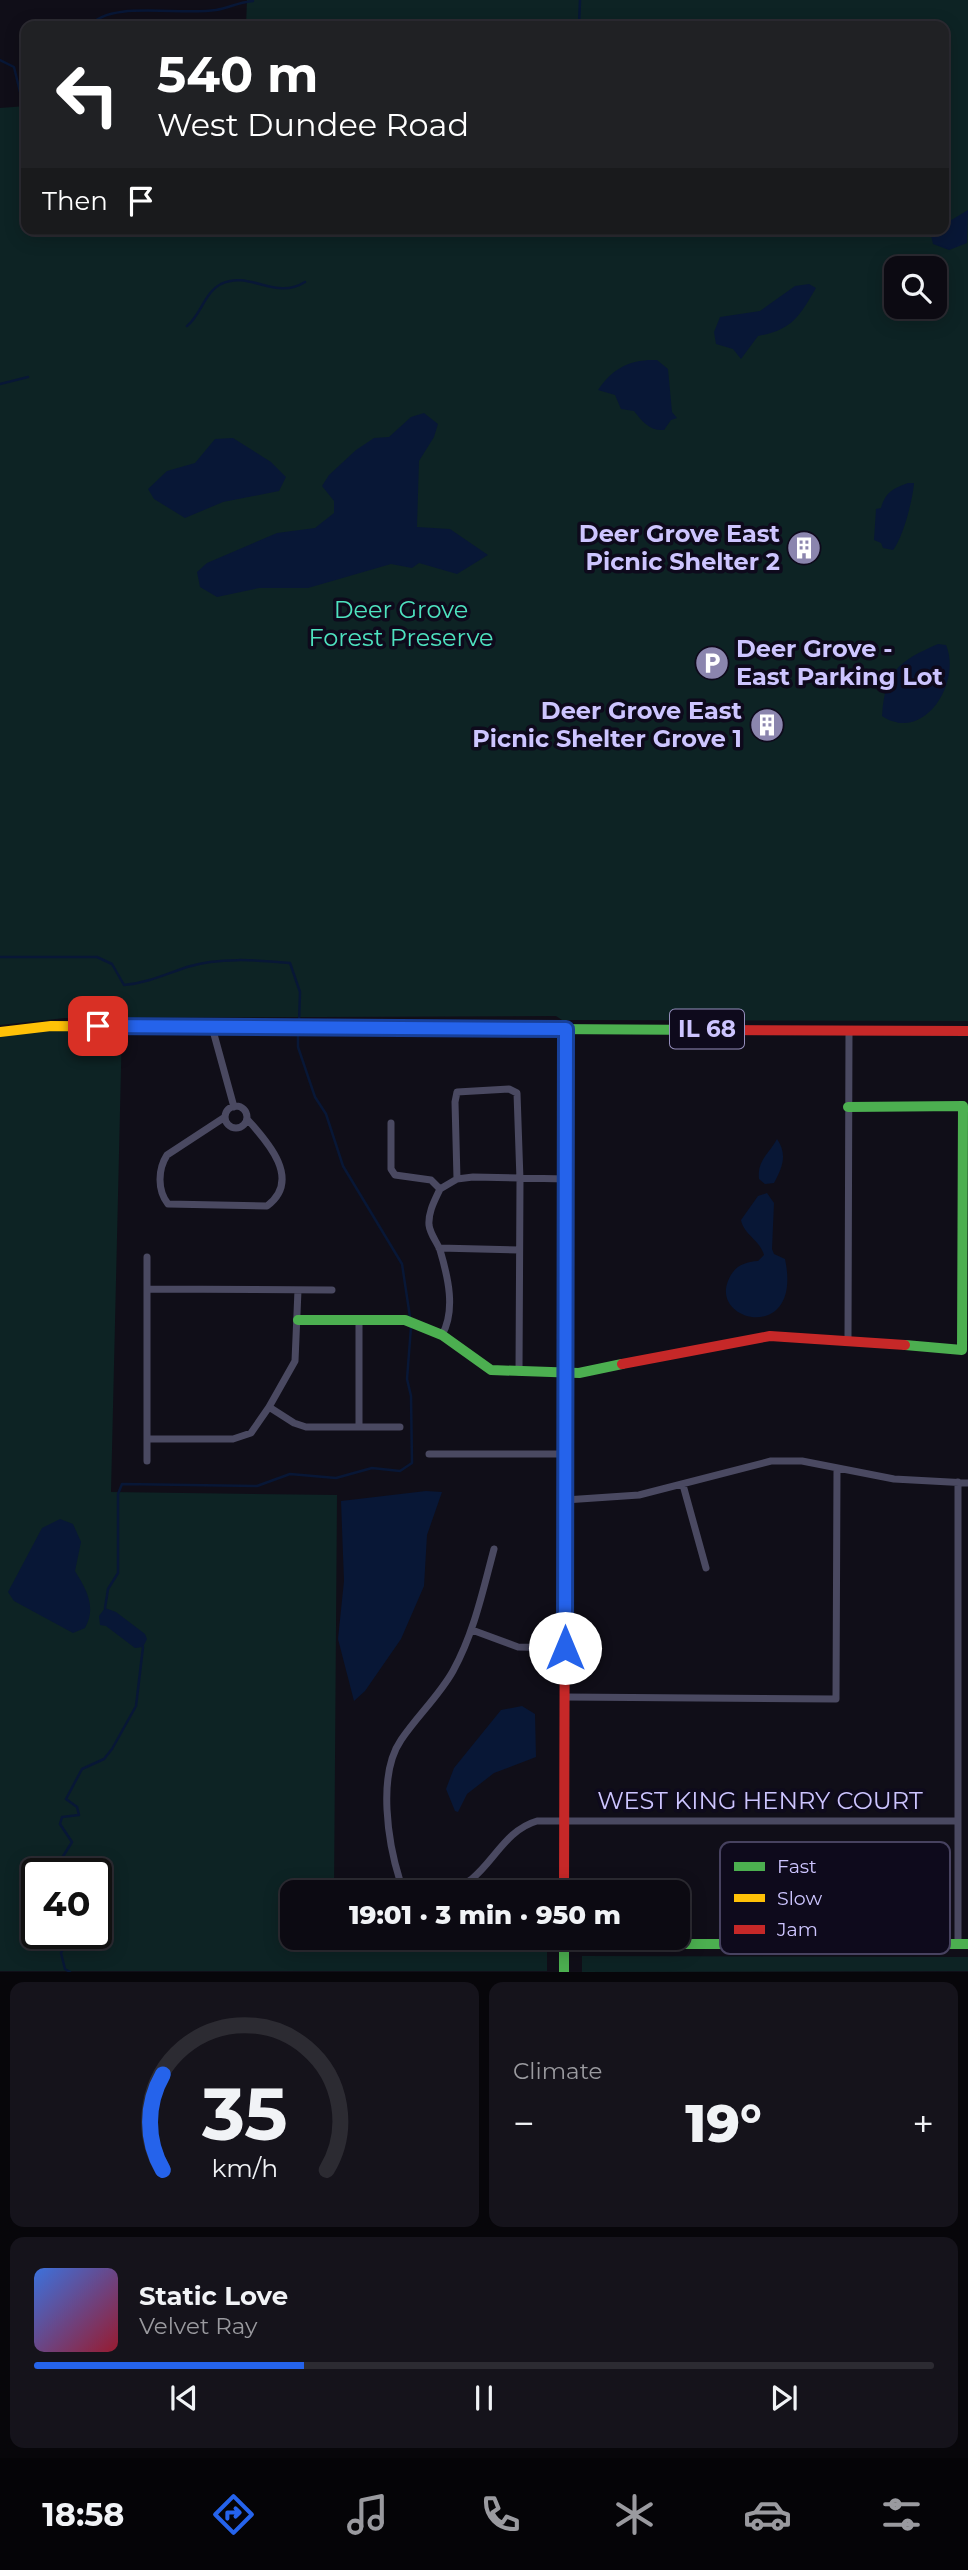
<!DOCTYPE html>
<html lang="en">
<head>
<meta charset="utf-8">
<style>
  :root { --surface:#0c0a12; --page:#15131b; --text:#f1f3f6; --muted:#9a9a9f; --line:#2c2b32; --accent:#2563eb }
  body { margin:0; font-family:Montserrat,sans-serif; background:var(--page); color:var(--text); height:100vh; display:flex; flex-direction:column; font-size:26px; white-space:nowrap }
  * { box-sizing:border-box; margin:0 }
  p { font-size:23px; color:var(--muted) }
  .icon { flex:none; width:38px; height:38px; fill:none; stroke:currentColor; stroke-width:2; stroke-linecap:round; stroke-linejoin:round }
  .map { position:relative; height:1972px; overflow:hidden }
  .drawer { display:flex; flex-direction:column; gap:10px; padding:10px; background:#07060a; flex:1 }
  .drawer>* { flex:none }
  .hud { position:absolute; left:21px; top:21px; width:928px; height:214px; border-radius:14px; box-shadow:0 4px 18px #0003,0 0 0 2px var(--line); background:#202124; color:#fff; overflow:hidden }
  .controls { position:absolute; left:884px; top:256px; display:grid; gap:14px }
  .controls a { display:grid; place-items:center; width:63px; height:63px; border-radius:14px; background:var(--surface); box-shadow:0 4px 18px #0003,0 0 0 2px var(--line); font-size:35px }
  .speed { position:absolute; left:21px; top:1858px; display:flex; gap:14px; font-size:35px; font-weight:700; text-align:center }
  .speed>* { display:grid; place-content:center; width:91px; height:91px; border-radius:50%; background:var(--surface); box-shadow:0 4px 18px #0003,0 0 0 2px var(--line); line-height:1 }
  .speed .limit { border:4px solid #111; border-radius:10px; background:#fff; color:#111 }
  .pin { position:absolute; display:grid; place-items:center; width:60px; height:60px; color:#fff; margin:-30px; border-radius:14px; box-shadow:0 4px 10px #0006 }
  .me { position:absolute; width:77px; margin:-38px; rotate:0deg; stroke-linejoin:round; filter:drop-shadow(0 0 5px #0008) }
  .turn { display:flex; align-items:center; gap:24px; height:147px; padding:0 21px; font-size:32px }
  .turn .icon { width:91px; height:91px; stroke-width:2.5 }
  .turn b { display:block; font-size:49px; line-height:60px }
  .then { display:flex; align-items:center; height:66px; padding:0 21px; background:#0003; gap:14px; font-size:26px }
  .big { font-size:52px; font-weight:800; line-height:1.1 }
  .drawer .tile { flex:1; display:flex; flex-direction:column; justify-content:center; gap:10px; min-width:0; padding:0 24px; border-radius:14px; background:var(--page) }
  .drawer .dial { align-items:center; gap:0 }
  .dial svg { height:182px; overflow:visible; fill:none; stroke:var(--line); stroke-width:7; stroke-linecap:round; text-anchor:middle }
  .dial text { fill:var(--text); stroke:none }
  .song { display:flex; align-items:center; gap:21px }
  .cover { width:84px; height:84px; border-radius:10px; background:linear-gradient(135deg,hsl(220 70% 55%),hsl(350 70% 35%)) }
  .played { height:7px; border-radius:4px; background:linear-gradient(90deg,var(--accent) 30%,var(--line) 30%) }
  .keys { display:flex; justify-content:space-around; direction:ltr }
  .heat { display:flex; justify-content:space-between; align-items:center; font-size:38px; direction:ltr }
  .drawer .tiles { flex:1; display:grid; gap:10px; grid-template-columns:1fr 1fr }
  .tile:last-child { grid-column:span 2 }
  .trip { position:absolute; left:280px; top:1880px; width:410px; height:70px; border-radius:14px; background:var(--surface); box-shadow:0 4px 18px #0003,0 0 0 2px var(--line); font-weight:800; line-height:70px; text-align:center }
  .dock { display:flex; height:112px; justify-content:space-around; align-items:center; background:#050407; color:var(--muted) }
  .dock .icon { width:49px; height:49px }
  .dock .current { color:var(--accent) }
  .dock b { font-size:32px; color:var(--text) }
  .map>svg:first-child { display:block }
  .green { fill:#0d2324; fill-rule:evenodd }
  .water { fill:#081736 }
  .lines { fill:none; stroke-linecap:round; stroke-linejoin:round }
  .stream { stroke:#081736; stroke-width:2.5 }
  .street { stroke:#4a4961; stroke-width:7 }
  .fast { stroke:#4caf50; stroke-width:10 }
  .slow { stroke:#ffc107; stroke-width:10 }
  .jam { stroke:#c62828; stroke-width:10 }
  .route-casing { stroke:#184099; stroke-width:18 }
  .route { stroke:#2563eb; stroke-width:12 }
  .labels { text-anchor:middle; stroke-width:7; stroke-linejoin:round; paint-order:stroke }
  .shield { fill:#0e0a1c; stroke:#948dbb; stroke-width:2 }
  .shield-label { font-size:23px; font-weight:bold; fill:#cdc5ff }
  .poi-label { font-size:24px; font-weight:bold; fill:#cdc5ff; stroke:#0e0a1c; text-anchor:end }
  .park-label { font-size:24px; fill:#4ee2bf; stroke:#0e0a1c }
  .street-label { font-size:24px; fill:#cdc5ff; stroke:#0e0a1c }
  .key { fill:#0e0a1c; stroke:#474260; stroke-width:2 }
  .key-label { font-size:19px; fill:#cdc5ff }
</style>
</head>
<body>
<div class="map">
<svg width="968" height="1972" viewBox="0 0 968 1972">
  <rect width="100%" height="100%" fill="#100e18"/>
  <path class="green" d="M247 0H968V1021L562 1020 556 1016 65 1018 0 1025V108L26 106V229H943V26H246ZM896 268H934V306H896Z
    M122 1026 111 1492 337 1495 334 1892H292V1937H334V1945L547 1943V1971H0V1034ZM37 1874H96V1934H37Z
    M582 1956 968 1957V1971L582 1972Z"/>
  <path class="water" d="M968 210 967 243 949 250 933 244 931 235 933 232 943 229V225Z
    M809 284 816 288C799 317 792 330 758 336L741 359 733 349 716 344 714 332 720 317 760 311 795 286Z
    M657 360 668 369 672 412 677 418 671 420 664 430C649 431 642 421 634 411L621 409 615 395 598 390C613 368 630 359 657 360Z
    M424 413 438 424 434 437 419 461 417 527 450 529 488 555 457 574 419 563 412 568 391 564 308 588H259L217 597 200 587 197 572 207 563 277 533 315 528 334 513V501L322 486 329 475 356 450 374 438 389 437 411 417Z
    M233 438 271 462 286 477 279 491 223 502 185 518 154 499 148 489 167 471 195 463 215 439Z
    M908 483H914C913 499 903 538 893 550L883 548 881 543 874 540 876 509 881 508C886 491 893 489 908 483Z
    M938 644 946 645C962 682 924 744 882 716 885 671 899 661 938 644Z
    M777 1139C788 1155 782 1168 774 1183L765 1184 759 1179C757 1160 769 1154 777 1139Z
    M767 1193 774 1203 772 1249 774 1254 785 1259C803 1343 711 1323 728 1281 734 1266 744 1262 758 1261L764 1255C760 1240 744 1235 741 1220L758 1196Z
    M426 1491 442 1492 427 1535 424 1586 401 1639 365 1691 354 1701 338 1639 344 1581 341 1501Z
    M60 1519 73 1524 81 1542 75 1571C86 1589 97 1607 85 1628L73 1633 14 1601 8 1592 42 1528Z
    M105 1608 116 1612 145 1634 147 1639 143 1647 135 1648 106 1626 100 1625 99 1616Z
    M522 1706 535 1714 536 1757 494 1773 467 1794 458 1812 455 1811 446 1789 454 1768 501 1710Z"/>
  <g class="lines">
    <path class="stream" d="M90 26C109 0 180 16 216 10 229 8 239 2 253 1
      M579 26 580 0
      M0 60 14 67 22 100 26 99
      M187 326C201 315 204 293 221 284 250 270 275 301 305 282
      M0 384 28 377
      M0 957H97L112 964 124 985C147 983 166 974 187 967 218 957 258 960 290 963L300 992 299 1023
      M298 1033V1047L315 1097 326 1114 343 1166 402 1264 410 1317
      M105 1608 108 1589 118 1573V1494L122 1484 257 1486 290 1474 336 1478 372 1468 400 1471 412 1463 411 1396 407 1379 411 1327
      M52 1874 72 1842 60 1824 62 1817 79 1815 77 1807 66 1799 82 1769 104 1759 112 1749 136 1706 143 1647
      M61 1934 66 1941 61 1953 65 1969 70 1972"/>
    <path class="street" d="M212 1027 234 1107
      M225 1117a11 11 0 1 1 22 0a11 11 0 1 1-22 0Z
      M225 1117 167 1155C158 1169 157 1190 168 1204L267 1206C302 1180 268 1142 247 1119
      M391 1123V1169L395 1175 431 1180 440 1189
      M457 1179 455 1102 457 1092 509 1089 517 1093 520 1180 519 1372
      M440 1189C435 1200 428 1212 429 1225 430 1234 437 1242 440 1250 448 1277 456 1310 442 1335
      M440 1189 457 1179 473 1177 567 1179
      M439 1248 519 1250
      M147 1257V1461
      M147 1289 332 1290
      M359 1320V1425
      M848 1340 849 1030
      M269 1407 294 1423 306 1427H400
      M147 1439H233L251 1433 269 1407 295 1361 298 1290
      M429 1454H566
      M958 1482V1944
      M683 1485 706 1568
      M565 1500 639 1495 771 1461H802L894 1479 968 1483
      M494 1549C483 1590 474 1633 453 1671 439 1696 417 1716 401 1740 377 1775 388 1843 400 1881 414 1885 429 1891 443 1890 487 1888 495 1833 537 1821H956
      M472 1630 518 1647 565 1648
      M565 1697 836 1699 837 1469"/>
    <path class="fast" d="M393 1028 712 1030
      M848 1107 963 1106 962 1350 905 1345
      M298 1320H405L442 1335 491 1370 579 1373 622 1364
      M564 1940V1972
      M564 1944H968"/>
    <path class="slow" d="M0 1032 51 1026 393 1028
      M565 1532 566 1029"/>
    <path class="jam" d="M712 1030 968 1031
      M622 1364 770 1336 905 1345
      M564 1892 565 1532"/>
  </g>
  <g class="lines">
    <g class="route-casing">
      <path id="route" d="M98 1026 566 1029 565 1648"/>
    </g>
    <use href="#route" class="route"/>
  </g>
  <defs>
    <g id="building-disc" transform="scale(1.75)"><circle r="9.5" fill="#8b85ae" stroke="#0e0a1c"/><path d="M-4-6H4V6H1V3H-1V6H-4ZM-2.5-4.3h1.7v1.8h-1.7ZM.8-4.3h1.7v1.8H.8ZM-2.5-1h1.7V.8h-1.7ZM.8-1h1.7V.8H.8Z" fill="#fff"/></g>
    <g id="parking-disc" transform="scale(1.75)"><circle r="9.5" fill="#8b85ae" stroke="#0e0a1c"/><path d="M-3.5-5.5H1a3.5 3.5 0 0 1 0 7H-1V5.5H-3.5ZM-1-3.4V-.6H.8a1.4 1.4 0 0 0 0-2.8Z" fill="#fff"/></g>
  </defs>
  <g fill-rule="evenodd">
    <use href="#building-disc" x="804" y="548"/>
    <use href="#parking-disc" x="712" y="663"/>
    <use href="#building-disc" x="767" y="725"/>
  </g>
  <g class="labels">
    <rect class="shield" x="670" y="1009.5" width="74" height="39" rx="5"/>
    <g class="shield-label">
      <text x="707" y="1037">IL 68</text>
    </g>
    <g class="poi-label">
      <text x="780" y="542">Deer Grove East<tspan x="780" dy="28">Picnic Shelter 2</tspan></text>
      <text x="736" y="657" text-anchor="start">Deer Grove -<tspan x="736" dy="28">East Parking Lot</tspan></text>
      <text x="742" y="719">Deer Grove East<tspan x="742" dy="28">Picnic Shelter Grove 1</tspan></text>
    </g>
    <g class="park-label">
      <text x="401" y="618">Deer Grove<tspan x="401" dy="28">Forest Preserve</tspan></text>
    </g>
    <g class="street-label">
      <text x="760" y="1809">WEST KING HENRY COURT</text>
    </g>
  </g>
  <rect x="720" y="1842" width="230" height="112" rx="10" class="key"/>
  <rect x="734" y="1862" width="31" height="9" fill="#4caf50"/>
  <rect x="734" y="1894" width="31" height="8" fill="#ffc107"/>
  <rect x="734" y="1925" width="31" height="9" fill="#c62828"/>
  <g class="key-label">
    <text x="777" y="1873">Fast</text>
    <text x="777" y="1905">Slow</text>
    <text x="777" y="1936">Jam</text>
  </g>
</svg>
<div class="controls">
<a><svg class="icon" aria-label="search" viewBox="0 0 24 24"><circle cx="10" cy="10" r="6"/><path d="M15 15l6 6"/></svg></a>
</div>
<div class="speed"><div class="limit">40</div></div>
<div class="pin" style="left:98px;top:1026px;background:#d93025"><svg class="icon" aria-label="arrive" viewBox="0 0 24 24"><path d="M6 21V4h12l-3 4 3 4H6"/></svg></div>
<svg class="me" style="left:565px;top:1648px" viewBox="-20 -20 40 40"><circle r="19" fill="#fff"/><path d="M0-13L10 11 0 6-10 11z" fill="#2563eb"/></svg>
<div class="trip">19:01 · 3 min · 950 m</div>
<div class="hud">
<div class="turn"><svg class="icon" aria-label="left" viewBox="0 0 24 24"><path d="M17 20v-9H6M10 6l-5 5 5 5"/></svg><div><b>540 m</b>West Dundee Road</div></div>
<div class="then">Then<svg class="icon" aria-label="arrive" viewBox="0 0 24 24"><path d="M6 21V4h12l-3 4 3 4H6"/></svg></div>
</div>
</div>
<section class="drawer">
<div class="tiles">
<div class="tile dial"><svg viewBox="0 0 100 80">
<path d="M14 69A42 42 0 1 1 86 69"/>
<path d="M14 69A42 42 0 0 1 14 27" stroke="#2563eb"/>
<text x="50" y="56" font-size="32" font-weight="700">35</text>
<text x="50" y="72" font-size="11">km/h</text>
</svg></div>
<div class="tile"><p>Climate</p>
<div class="heat"><a>−</a><b class="big">19°</b><a>+</a></div>
</div>
<div class="tile">
<div class="song"><i class="cover"></i><div><b>Static Love</b><p>Velvet Ray</p></div></div>
<div class="played"></div>
<div class="keys"><svg class="icon" aria-label="previous" viewBox="0 0 24 24"><path d="M18 5L8 12l10 7zM5 5v14"/></svg><svg class="icon" aria-label="pause" viewBox="0 0 24 24"><path d="M8 5v14M16 5v14"/></svg><svg class="icon" aria-label="next" viewBox="0 0 24 24"><path d="M6 5l10 7-10 7zM19 5v14"/></svg></div>
</div>
</div>
</section>
<nav class="dock">
<b>18:58</b>
<svg class="icon current" aria-label="directions" viewBox="0 0 24 24"><path d="M12 3l9 9-9 9-9-9zM9 14v-3h6M13 9l2 2-2 2"/></svg>
<svg class="icon" aria-label="music" viewBox="0 0 24 24"><path d="M9 18V5l10-2v13"/><circle cx="6" cy="18" r="3"/><circle cx="16" cy="16" r="3"/></svg>
<svg class="icon" aria-label="phone" viewBox="0 0 24 24"><path d="M5 4h4l2 5-3 2q2 4 5 5l2-3 5 2v4C11 20 4 13 5 4z"/></svg>
<svg class="icon" aria-label="climate" viewBox="0 0 24 24"><path d="M12 3v18M4 7l16 10M4 17L20 7"/></svg>
<svg class="icon" aria-label="car" viewBox="0 0 24 24"><path d="M5 17H2v-5l4-1 3-4h7l3 4 3 1v5h-3M9 17h6M6 11h13"/><circle cx="7" cy="17" r="2"/><circle cx="17" cy="17" r="2"/></svg>
<svg class="icon" aria-label="filters" viewBox="0 0 24 24"><path d="M4 7h16M4 17h16"/><circle cx="9" cy="7" r="2"/><circle cx="15" cy="17" r="2"/></svg>
</nav>
</body>
</html>
